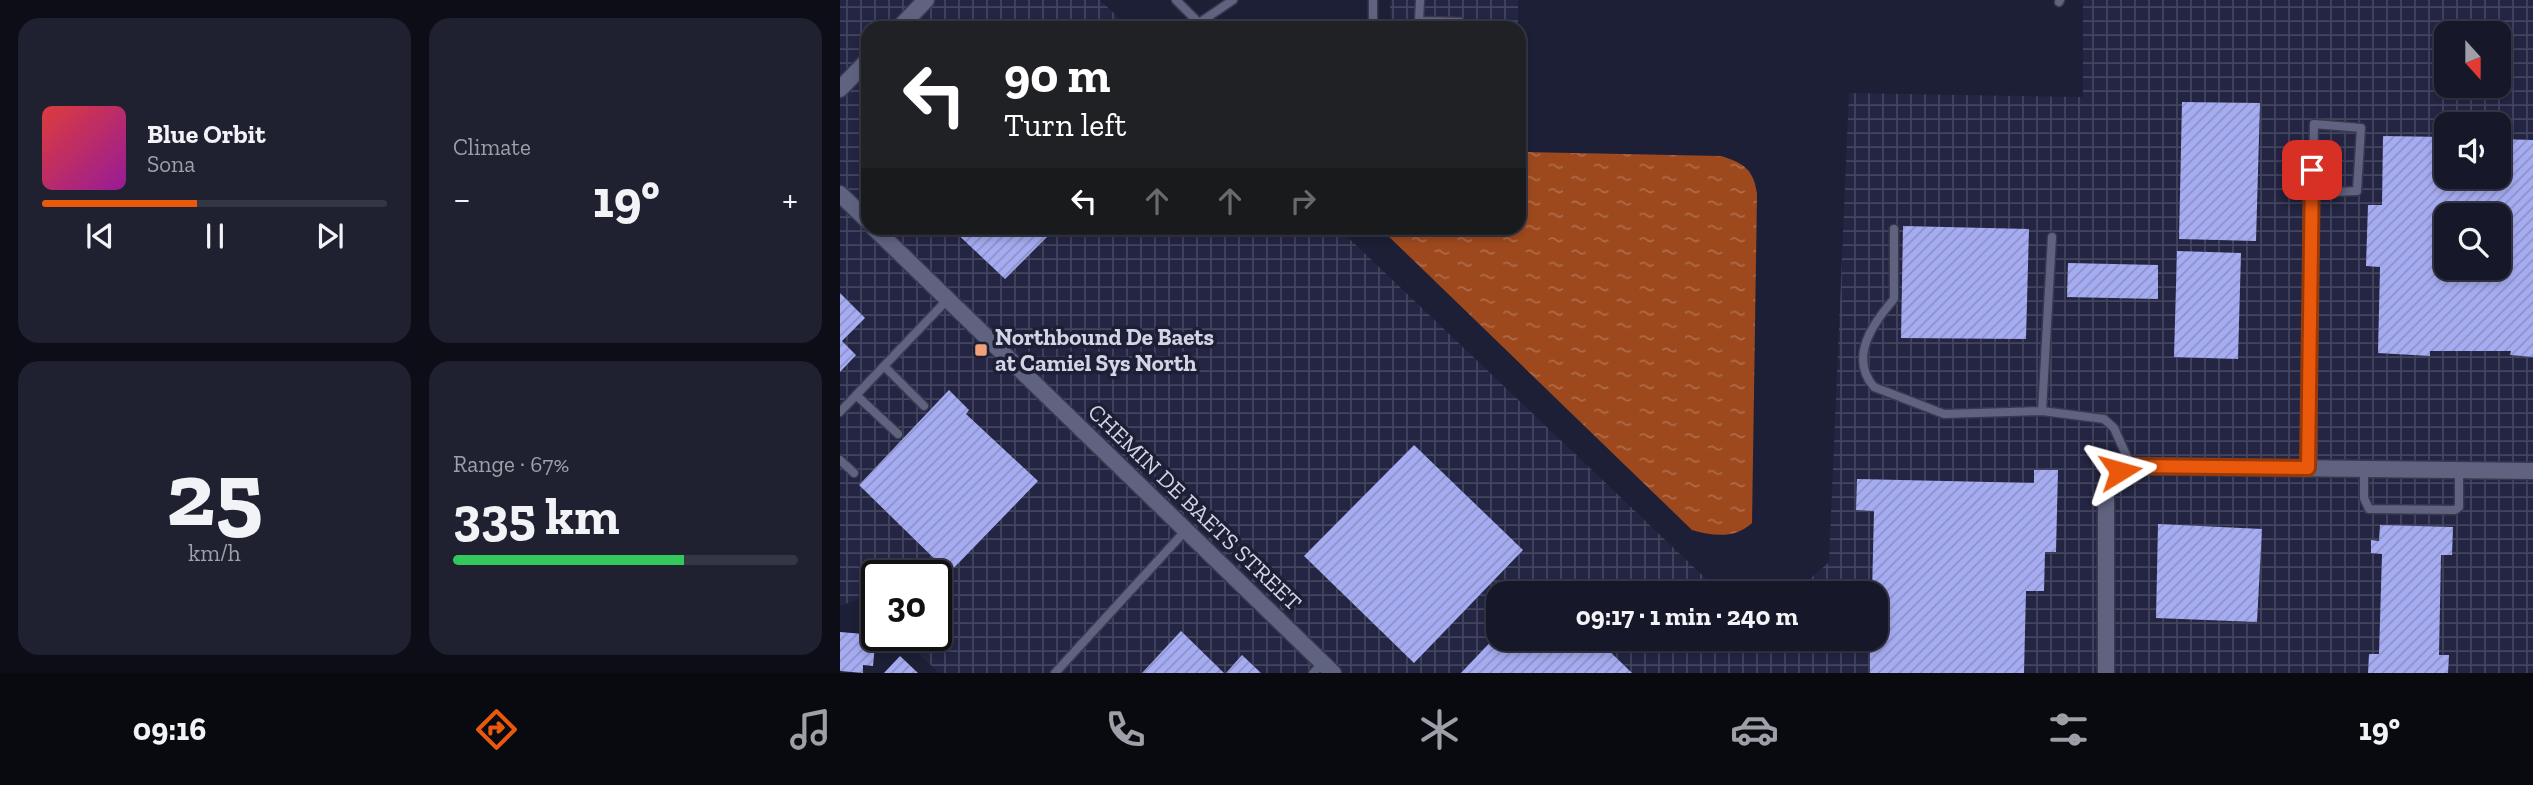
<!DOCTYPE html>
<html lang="en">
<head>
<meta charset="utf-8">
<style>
  :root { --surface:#161728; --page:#1f2030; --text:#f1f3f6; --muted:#9e9fa8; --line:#353645; --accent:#ea580c }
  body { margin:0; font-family:"Zilla Slab",serif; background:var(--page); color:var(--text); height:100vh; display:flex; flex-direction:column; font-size:26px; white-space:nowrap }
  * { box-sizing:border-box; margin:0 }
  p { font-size:23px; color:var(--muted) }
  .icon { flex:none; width:38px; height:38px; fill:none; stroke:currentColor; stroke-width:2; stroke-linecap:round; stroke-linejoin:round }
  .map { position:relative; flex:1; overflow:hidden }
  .panel { display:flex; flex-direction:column; gap:18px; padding:18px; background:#0c0d16; width:840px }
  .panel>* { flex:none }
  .top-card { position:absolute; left:21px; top:21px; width:665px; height:214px; border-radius:21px; box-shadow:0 4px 10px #0003,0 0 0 2px var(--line); background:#202124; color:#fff; overflow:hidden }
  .needle { width:46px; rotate:159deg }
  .tools { position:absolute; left:1594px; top:21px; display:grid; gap:14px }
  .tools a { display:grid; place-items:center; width:77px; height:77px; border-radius:14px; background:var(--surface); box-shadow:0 4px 10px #0003,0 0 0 2px var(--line); font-size:35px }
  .speed { position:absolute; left:21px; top:560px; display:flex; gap:14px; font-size:35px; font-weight:700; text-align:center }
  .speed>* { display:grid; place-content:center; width:91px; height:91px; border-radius:50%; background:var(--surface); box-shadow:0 4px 10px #0003,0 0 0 2px var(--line); line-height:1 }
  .speed .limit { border:4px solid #111; border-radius:10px; background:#fff; color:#111 }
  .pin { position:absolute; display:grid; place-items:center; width:60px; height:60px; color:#fff; margin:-30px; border-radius:14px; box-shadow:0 4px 10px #0006 }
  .me { position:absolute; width:77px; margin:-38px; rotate:82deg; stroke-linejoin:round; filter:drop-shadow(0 0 5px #0008) }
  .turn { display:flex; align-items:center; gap:24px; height:147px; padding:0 28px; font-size:32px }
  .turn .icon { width:91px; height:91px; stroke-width:2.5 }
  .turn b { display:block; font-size:49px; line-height:60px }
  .lanes { display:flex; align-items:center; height:66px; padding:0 28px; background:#0003; justify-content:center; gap:35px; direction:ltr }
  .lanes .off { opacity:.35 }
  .big { font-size:52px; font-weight:700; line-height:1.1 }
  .panel .card { flex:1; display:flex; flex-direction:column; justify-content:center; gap:10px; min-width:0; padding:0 24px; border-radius:21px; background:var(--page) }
  .panel .dial { align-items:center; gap:0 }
  .dial b { font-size:91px; line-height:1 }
  .song { display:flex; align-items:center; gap:21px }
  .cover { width:84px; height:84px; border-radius:10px; background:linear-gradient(135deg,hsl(0 70% 55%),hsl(300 70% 35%)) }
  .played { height:7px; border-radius:4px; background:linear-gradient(90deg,var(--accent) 45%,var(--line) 45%) }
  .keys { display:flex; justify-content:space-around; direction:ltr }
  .heat { display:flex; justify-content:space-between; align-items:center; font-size:38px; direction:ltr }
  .charge { height:10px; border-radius:5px; background:linear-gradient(90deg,#34c759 67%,var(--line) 0) }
  .panel .tiles { flex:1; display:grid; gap:18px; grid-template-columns:repeat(2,1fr) }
  .trip { position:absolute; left:646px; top:581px; width:402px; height:70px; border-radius:21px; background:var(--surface); box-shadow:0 4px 10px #0003,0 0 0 2px var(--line); font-weight:700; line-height:70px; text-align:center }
  .dock { display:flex; height:112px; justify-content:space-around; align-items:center; background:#090910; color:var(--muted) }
  .dock .icon { width:49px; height:49px }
  .dock .on { color:var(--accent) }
  .dock b { font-size:32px; color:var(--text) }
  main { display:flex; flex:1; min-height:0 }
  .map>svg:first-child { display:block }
  .industrial { fill:url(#industrial-grid); fill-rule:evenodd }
  .water { fill:url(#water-ripples) }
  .building { fill:url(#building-hatch); fill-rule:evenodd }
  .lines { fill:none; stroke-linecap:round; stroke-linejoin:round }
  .lane-casing { stroke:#39394d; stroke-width:11 }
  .street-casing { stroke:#39394d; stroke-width:19 }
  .lane { stroke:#60637f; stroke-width:8 }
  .street { stroke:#60637f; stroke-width:16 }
  .route-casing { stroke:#983908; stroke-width:18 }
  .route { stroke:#ea580c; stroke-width:12 }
  .poi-dot { fill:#f1a17c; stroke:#1d1f36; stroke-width:2.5 }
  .labels { text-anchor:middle; stroke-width:7; stroke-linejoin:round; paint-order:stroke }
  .poi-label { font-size:23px; font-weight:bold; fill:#d3d5e5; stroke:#1d1f36; text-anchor:start }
  .street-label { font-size:23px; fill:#d3d5e5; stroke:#1d1f36 }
</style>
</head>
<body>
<main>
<section class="panel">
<div class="tiles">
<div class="card">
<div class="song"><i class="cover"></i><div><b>Blue Orbit</b><p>Sona</p></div></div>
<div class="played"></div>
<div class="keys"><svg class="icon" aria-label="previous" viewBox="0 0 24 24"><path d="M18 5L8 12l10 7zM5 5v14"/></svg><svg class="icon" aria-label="pause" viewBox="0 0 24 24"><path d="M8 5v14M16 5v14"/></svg><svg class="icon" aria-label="next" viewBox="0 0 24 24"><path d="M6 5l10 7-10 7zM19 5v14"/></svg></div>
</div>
<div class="card"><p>Climate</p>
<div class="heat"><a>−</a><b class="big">19°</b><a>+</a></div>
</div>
<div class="card dial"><b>25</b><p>km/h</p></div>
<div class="card"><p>Range · 67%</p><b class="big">335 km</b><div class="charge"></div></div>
</div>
</section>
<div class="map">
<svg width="1693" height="673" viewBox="0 0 1693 673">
  <defs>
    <pattern id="industrial-grid" width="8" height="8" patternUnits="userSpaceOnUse" patternTransform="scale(1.75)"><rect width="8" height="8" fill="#242543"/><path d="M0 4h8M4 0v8" fill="none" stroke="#43445e"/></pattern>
    <pattern id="water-ripples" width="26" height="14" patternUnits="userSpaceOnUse" patternTransform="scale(1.75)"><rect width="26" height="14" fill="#9e491d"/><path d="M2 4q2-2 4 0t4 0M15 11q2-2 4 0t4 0" fill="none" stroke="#af6b49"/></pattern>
    <pattern id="building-hatch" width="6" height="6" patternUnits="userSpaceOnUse" patternTransform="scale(1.75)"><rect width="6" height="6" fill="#a6acf2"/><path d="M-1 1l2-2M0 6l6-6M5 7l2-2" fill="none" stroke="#8c91c7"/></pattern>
  </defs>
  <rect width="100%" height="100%" fill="#1d1f36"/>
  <path class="industrial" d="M0 0H260L289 28H28V228H498L881 593H658V639H1036V593H954L989 562 1009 93 1243 97V0H1693V673H99L60 635H96V576H37V613L21 598 0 606ZM1606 33H1659V86H1606ZM1606 124H1659V177H1606ZM1606 215H1659V268H1606Z
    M550 0H678V28H550Z"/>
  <path class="water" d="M679 152 881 156C904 163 914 170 917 194L912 523C895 539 873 536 852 530L540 228H679Z"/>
  <path class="building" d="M1342 102 1420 103 1416 241 1339 239Z
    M1543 136 1606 137V177H1659V139L1693 140V357L1670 355 1671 351H1590V356L1538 353 1540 267 1526 266 1528 205H1542ZM1606 215H1659V268H1606Z
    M1063 226 1189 229 1186 339 1061 338Z
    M111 228H216L165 279Z
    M1337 251 1401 253 1398 359 1334 357Z
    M1228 263 1318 265V299L1227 297Z
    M0 293 25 318 2 341 16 355 0 372Z
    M109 390 129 410 126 414 198 481 109 573 19 485Z
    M574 445 683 550 574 663 464 556Z
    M1194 470H1218L1216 552H1205L1204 591H1186L1184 673H1030V639H1036V593H1032L1034 511 1016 510 1017 479 1194 483Z
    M1318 524 1422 529 1417 622 1316 618Z
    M1540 525 1613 527 1612 555H1601L1599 655H1609L1608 673H1528L1529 654H1539L1542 554 1531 553V540L1539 541Z
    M341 631 384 673H302Z
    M0 632 36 635 33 666 23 665V673L0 671Z
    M658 634V639H757L792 673H621Z
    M402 655 421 673H386Z
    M60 656 78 673H44Z"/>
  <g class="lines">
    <g class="lane-casing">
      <path id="lane" d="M336 0 359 23 393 0
        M580 0 579 21 620 22
        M1219 2 1220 0
        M533 27V0
        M1054 229V299C1034 322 1008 357 1034 387L1104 414 1202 411 1264 419 1274 428 1291 466
        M44 366 84 406
        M16 395 58 434
        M1202 411 1212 237
        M0 412 108 299
        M0 460 14 473
        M1468 468 1474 124 1521 128 1517 191 1472 193
        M1524 469V498L1529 509 1615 510 1619 507V470
        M215 673 346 530
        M473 673 483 663"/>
    </g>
    <g class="street-casing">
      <path id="street" d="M59 28 86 0
        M0 89 28 60
        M0 194 28 221
        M34 228 493 673
        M1266 673V492L1280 471 1291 466 1693 471"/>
    </g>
    <use href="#lane" class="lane"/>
    <use href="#street" class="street"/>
  </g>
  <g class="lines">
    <g class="route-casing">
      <path id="route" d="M1280 471 1291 466 1468 468 1472 170"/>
    </g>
    <use href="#route" class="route"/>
  </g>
  <rect class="poi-dot" x="134" y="343" width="14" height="14" rx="3.5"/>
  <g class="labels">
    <g class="poi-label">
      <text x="155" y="345">Northbound De Baets<tspan x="155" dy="26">at Camiel Sys North</tspan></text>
    </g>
    <g class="street-label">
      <text transform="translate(355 507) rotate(44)" y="8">CHEMIN DE BAETS STREET</text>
    </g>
  </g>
</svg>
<div class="tools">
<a><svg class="needle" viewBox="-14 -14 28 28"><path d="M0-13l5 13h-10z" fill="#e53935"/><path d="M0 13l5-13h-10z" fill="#9e9fa8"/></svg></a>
<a><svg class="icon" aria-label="sound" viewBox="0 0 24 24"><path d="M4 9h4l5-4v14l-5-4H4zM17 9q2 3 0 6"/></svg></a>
<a><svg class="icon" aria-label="search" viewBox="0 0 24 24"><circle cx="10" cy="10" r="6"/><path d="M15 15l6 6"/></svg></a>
</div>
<div class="speed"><div class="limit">30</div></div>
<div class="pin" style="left:1472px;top:170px;background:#d93025"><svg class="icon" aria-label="arrive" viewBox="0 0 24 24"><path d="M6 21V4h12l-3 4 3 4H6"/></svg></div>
<svg class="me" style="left:1280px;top:471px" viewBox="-20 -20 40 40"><path d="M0-17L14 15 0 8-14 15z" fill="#ea580c" stroke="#fff" stroke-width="4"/></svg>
<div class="trip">09:17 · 1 min · 240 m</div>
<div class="top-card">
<div class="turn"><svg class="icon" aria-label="left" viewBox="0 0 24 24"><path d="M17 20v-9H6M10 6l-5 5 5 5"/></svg><div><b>90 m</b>Turn left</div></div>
<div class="lanes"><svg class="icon" aria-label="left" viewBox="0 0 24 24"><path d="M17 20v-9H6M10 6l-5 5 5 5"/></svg><svg class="icon off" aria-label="ahead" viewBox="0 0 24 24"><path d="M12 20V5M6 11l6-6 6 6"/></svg><svg class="icon off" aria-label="ahead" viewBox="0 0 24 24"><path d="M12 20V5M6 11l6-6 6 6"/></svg><svg class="icon off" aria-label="right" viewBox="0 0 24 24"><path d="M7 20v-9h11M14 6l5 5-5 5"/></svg></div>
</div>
</div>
</main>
<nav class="dock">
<b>09:16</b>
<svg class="icon on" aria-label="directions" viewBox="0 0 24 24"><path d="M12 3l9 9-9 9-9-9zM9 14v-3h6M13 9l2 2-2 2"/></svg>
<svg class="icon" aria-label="music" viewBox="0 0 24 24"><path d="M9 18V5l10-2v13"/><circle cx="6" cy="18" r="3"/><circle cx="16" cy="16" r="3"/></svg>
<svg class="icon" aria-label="phone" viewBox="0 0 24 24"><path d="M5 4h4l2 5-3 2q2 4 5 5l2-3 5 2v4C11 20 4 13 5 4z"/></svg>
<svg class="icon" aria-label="climate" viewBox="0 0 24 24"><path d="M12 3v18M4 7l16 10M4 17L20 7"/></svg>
<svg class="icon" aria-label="car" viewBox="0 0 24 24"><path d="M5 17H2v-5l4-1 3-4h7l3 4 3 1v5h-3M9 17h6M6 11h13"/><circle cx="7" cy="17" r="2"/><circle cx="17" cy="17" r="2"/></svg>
<svg class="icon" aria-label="filters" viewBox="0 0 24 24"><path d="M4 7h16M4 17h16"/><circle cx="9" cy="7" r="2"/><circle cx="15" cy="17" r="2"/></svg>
<b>19°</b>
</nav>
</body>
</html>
